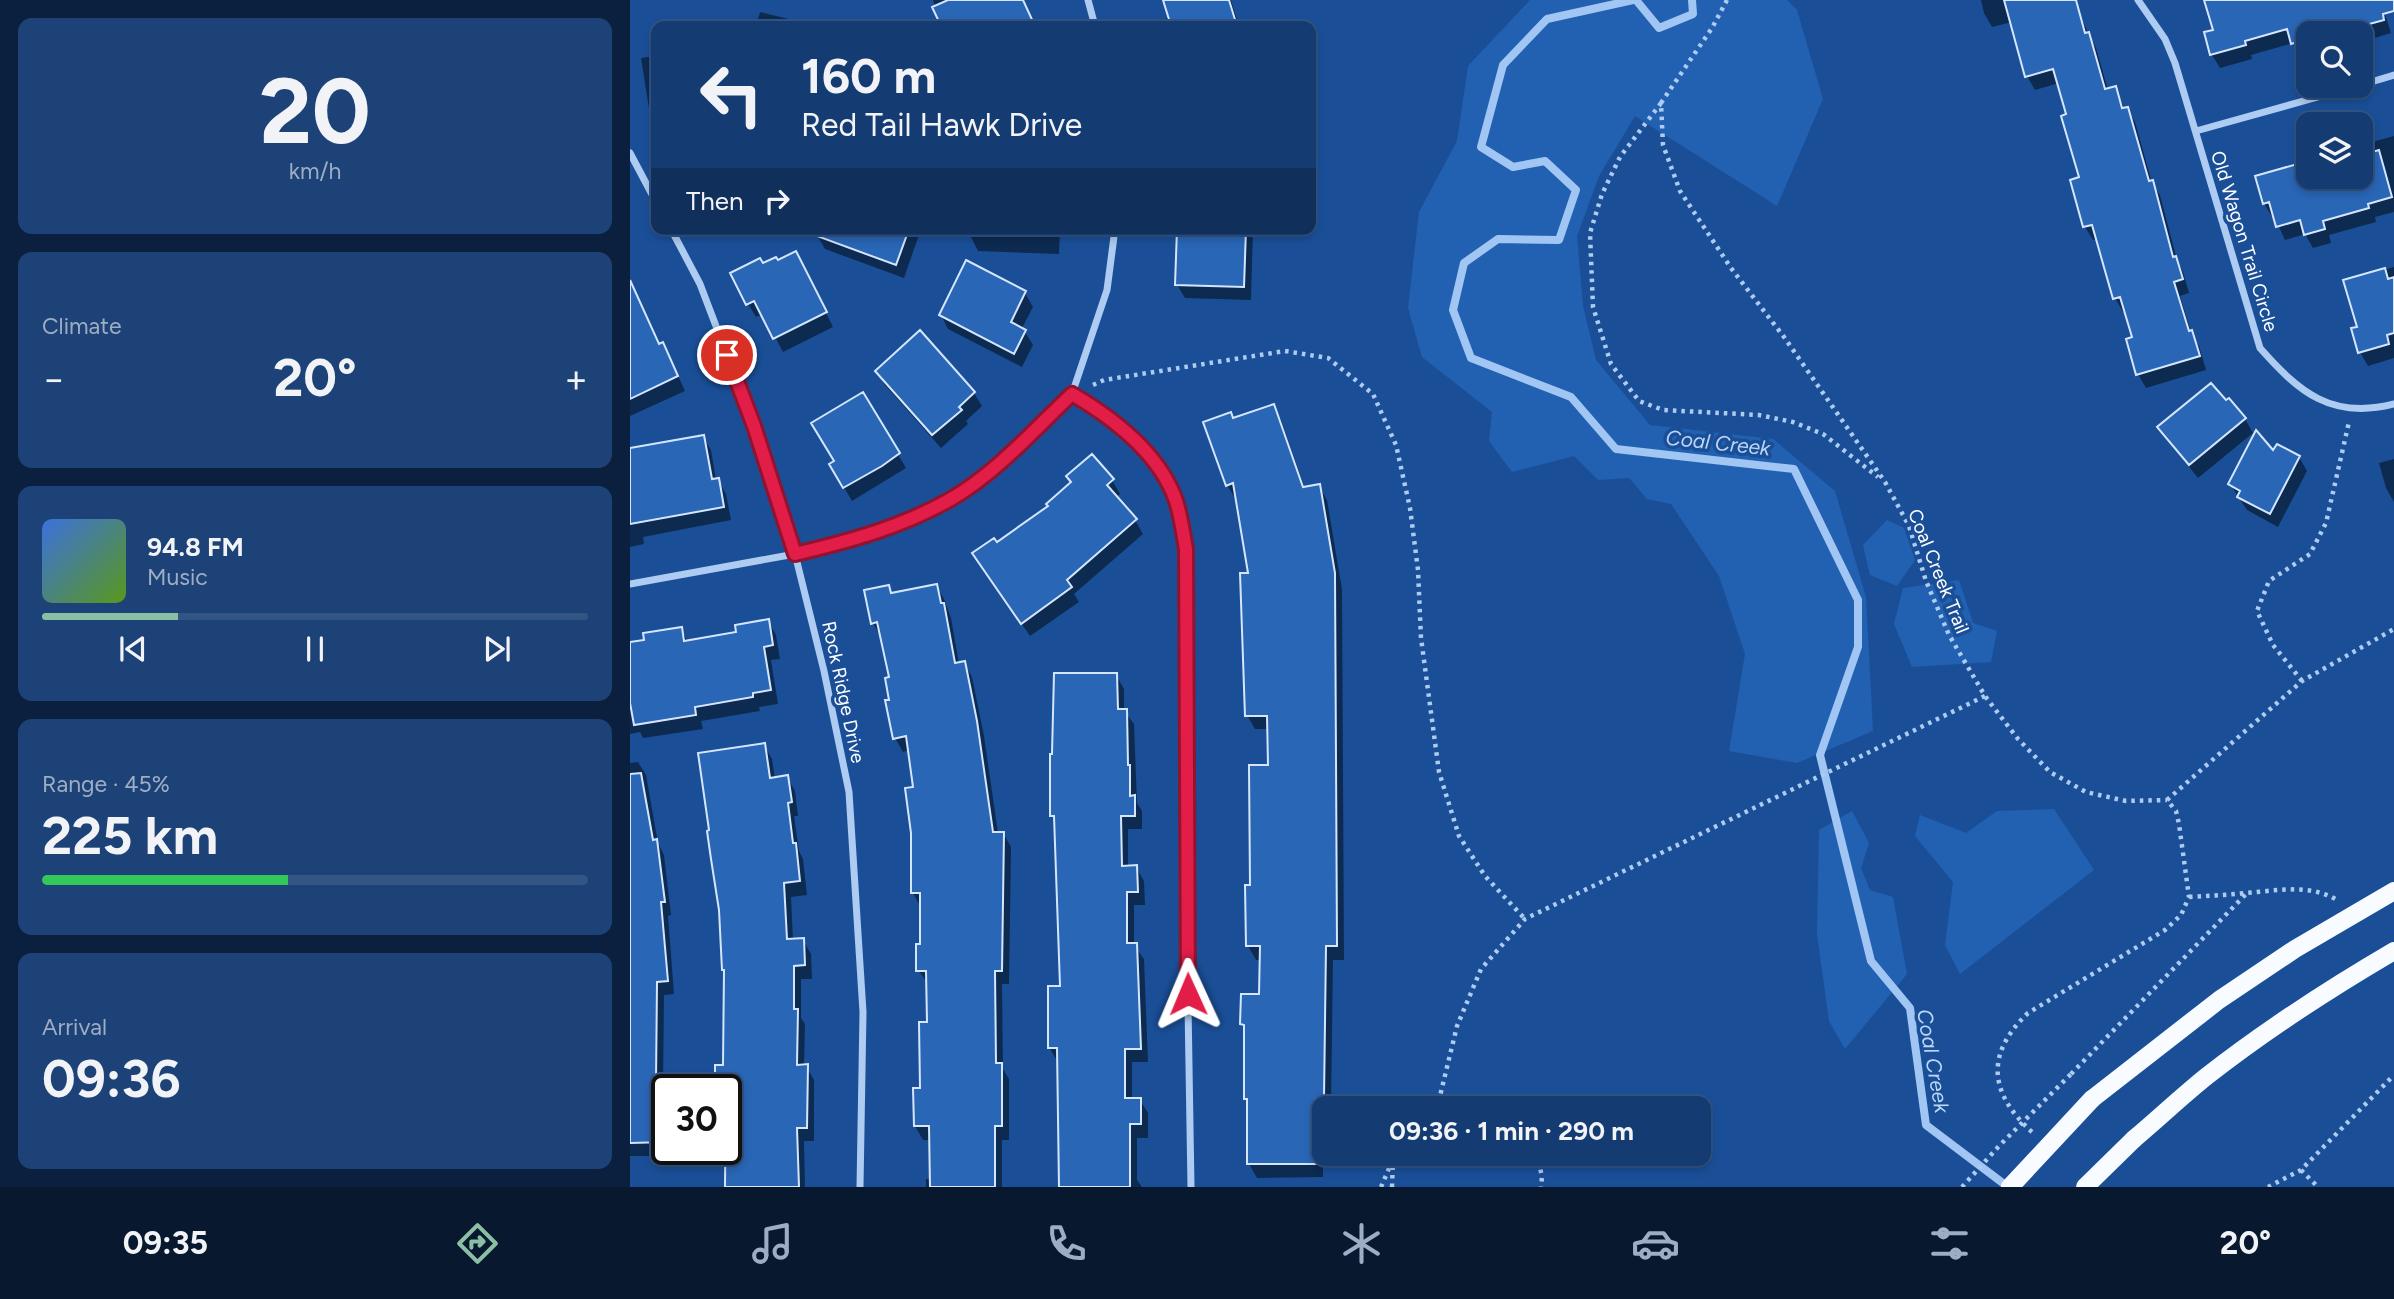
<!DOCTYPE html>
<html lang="en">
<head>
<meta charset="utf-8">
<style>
  :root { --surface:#143b72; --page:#1d4277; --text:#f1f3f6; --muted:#9dadc4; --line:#335584; --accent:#8abfa5 }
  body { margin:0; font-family:Figtree,sans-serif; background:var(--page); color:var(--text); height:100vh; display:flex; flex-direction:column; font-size:26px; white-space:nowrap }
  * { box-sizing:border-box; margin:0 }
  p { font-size:23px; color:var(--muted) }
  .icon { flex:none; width:38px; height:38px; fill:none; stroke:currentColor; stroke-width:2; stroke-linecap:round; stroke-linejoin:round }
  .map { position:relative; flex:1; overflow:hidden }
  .side { display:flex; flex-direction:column; gap:18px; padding:18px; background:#0b203f; width:630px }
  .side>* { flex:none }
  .hud { position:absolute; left:21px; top:21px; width:665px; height:214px; border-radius:14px; box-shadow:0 4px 10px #0003,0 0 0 2px var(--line); background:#143b72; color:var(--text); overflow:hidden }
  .fabs { position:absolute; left:1666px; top:21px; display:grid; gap:14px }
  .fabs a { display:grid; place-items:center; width:77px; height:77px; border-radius:14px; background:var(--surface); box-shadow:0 4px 10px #0003,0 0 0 2px var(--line); font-size:35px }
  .speed { position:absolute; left:21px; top:1074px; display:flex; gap:14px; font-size:35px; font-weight:700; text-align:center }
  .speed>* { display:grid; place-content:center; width:91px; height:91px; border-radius:50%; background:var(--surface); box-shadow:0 4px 10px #0003,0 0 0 2px var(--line); line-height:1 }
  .speed .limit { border:4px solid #111; border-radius:10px; background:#fff; color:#111 }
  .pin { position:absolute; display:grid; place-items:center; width:60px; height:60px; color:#fff; margin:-30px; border:4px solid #fff; border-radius:50%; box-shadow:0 2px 7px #0007 }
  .me { position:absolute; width:77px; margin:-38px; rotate:359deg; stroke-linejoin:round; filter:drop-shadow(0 0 5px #0008) }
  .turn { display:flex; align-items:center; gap:24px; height:147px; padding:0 35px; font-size:32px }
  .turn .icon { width:91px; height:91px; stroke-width:2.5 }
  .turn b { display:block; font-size:49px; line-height:60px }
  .then { display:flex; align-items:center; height:66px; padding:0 35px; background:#0003; gap:14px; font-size:26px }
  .big { font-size:52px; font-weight:700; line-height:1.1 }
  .side .widget { flex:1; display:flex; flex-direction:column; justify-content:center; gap:10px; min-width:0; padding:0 24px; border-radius:14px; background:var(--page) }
  .side .dial { align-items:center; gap:0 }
  .dial b { font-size:91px; line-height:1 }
  .song { display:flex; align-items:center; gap:21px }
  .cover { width:84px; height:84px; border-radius:10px; background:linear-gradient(135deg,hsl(220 70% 55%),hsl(90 70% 35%)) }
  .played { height:7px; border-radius:4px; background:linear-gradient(90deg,var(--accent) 25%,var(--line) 25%) }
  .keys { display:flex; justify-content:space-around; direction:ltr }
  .heat { display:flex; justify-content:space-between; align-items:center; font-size:38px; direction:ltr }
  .charge { height:10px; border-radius:5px; background:linear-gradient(90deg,#34c759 45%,var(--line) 0) }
  .trip { position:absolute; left:682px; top:1096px; width:399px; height:70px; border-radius:14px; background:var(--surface); box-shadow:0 4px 10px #0003,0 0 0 2px var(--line); font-weight:700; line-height:70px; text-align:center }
  .tab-bar { display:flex; height:112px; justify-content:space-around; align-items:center; background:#08182e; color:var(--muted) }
  .tab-bar .icon { width:49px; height:49px }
  .tab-bar .active { color:var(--accent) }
  .tab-bar b { font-size:32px; color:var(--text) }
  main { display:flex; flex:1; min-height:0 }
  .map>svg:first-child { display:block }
  .green { fill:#2261b2 }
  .shadow { fill:#0007 }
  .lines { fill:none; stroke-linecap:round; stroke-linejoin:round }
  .stream { stroke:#a1c6f3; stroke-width:8 }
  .building { fill:#2966b6; stroke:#d5e6fc; stroke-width:2 }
  .path { stroke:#aecbf1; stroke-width:4.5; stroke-dasharray:3.5 5; stroke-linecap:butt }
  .minor { stroke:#aecbf1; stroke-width:7 }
  .primary { stroke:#f8fbff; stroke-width:18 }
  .path-bridge { stroke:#aecbf1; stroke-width:4.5; stroke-dasharray:3.5 5; stroke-linecap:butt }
  .primary-bridge { stroke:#f8fbff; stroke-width:18 }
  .route-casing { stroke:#92132f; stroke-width:18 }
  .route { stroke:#e11d48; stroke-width:12 }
  .labels { text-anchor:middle; stroke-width:7; stroke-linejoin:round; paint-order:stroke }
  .street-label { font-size:19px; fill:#fff; stroke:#1a4f98 }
  .water-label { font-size:21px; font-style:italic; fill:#bbd6f7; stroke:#1a4f98 }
</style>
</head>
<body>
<main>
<section class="side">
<div class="widget dial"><b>20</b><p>km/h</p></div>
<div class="widget"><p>Climate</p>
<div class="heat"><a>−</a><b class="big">20°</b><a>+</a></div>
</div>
<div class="widget">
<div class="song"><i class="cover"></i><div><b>94.8 FM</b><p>Music</p></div></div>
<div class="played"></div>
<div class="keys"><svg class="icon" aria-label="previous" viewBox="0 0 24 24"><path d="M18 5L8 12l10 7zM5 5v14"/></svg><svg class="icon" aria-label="pause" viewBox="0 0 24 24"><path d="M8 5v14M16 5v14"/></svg><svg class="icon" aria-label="next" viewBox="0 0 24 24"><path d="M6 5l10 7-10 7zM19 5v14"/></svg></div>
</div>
<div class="widget"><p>Range · 45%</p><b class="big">225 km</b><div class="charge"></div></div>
<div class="widget"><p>Arrival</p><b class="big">09:36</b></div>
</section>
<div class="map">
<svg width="1764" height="1187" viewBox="0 0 1764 1187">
  <rect width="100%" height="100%" fill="#1a4f98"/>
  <path class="green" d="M900 0H1157L1167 10 1193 99 1147 206 1005 116 969 176 947 236 953 306 966 360 1020 425 1143 439 1205 491 1236 597 1243 731 1167 763 1099 751 1115 654 1089 576 1041 504 1017 499 999 478 968 480 944 456 882 472 859 441 862 412 792 357 778 308 789 212 827 141 838 66Z
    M1257 520 1274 528 1285 560 1267 586 1240 575 1233 545Z
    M1329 580 1343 623 1367 631 1361 662 1282 667 1264 624 1273 588Z
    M1424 809 1464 870 1330 974 1315 945 1323 882 1285 836 1290 815 1336 833 1367 811Z
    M1222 811 1239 843 1231 868 1240 890 1263 897 1277 974 1215 1049 1199 1021 1187 934 1189 830Z"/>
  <path class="shadow" d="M303 0H393L405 26H313Z
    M534 0H601L609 26H515L540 17Z
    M1351 0H1433L1448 12 1466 48 1478 90 1485 88 1495 109H1497L1505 122 1522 183 1530 195 1547 260 1553 272 1559 293 1550 296 1562 335 1569 346 1576 370 1516 388 1508 374 1504 338 1496 311 1493 312 1485 298 1468 239 1463 240 1455 227 1442 181 1451 178 1429 83 1405 90 1397 76 1382 22 1362 27 1354 13Z
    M1576 0H1764V12L1755 14 1761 33 1741 39 1738 34 1731 36V33H1678V55L1671 57 1663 43 1621 55 1622 59 1590 68 1582 55 1576 33 1585 31Z
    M130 12 183 25 184 26H126Z
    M26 41V129L21 121 11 58 25 56 23 42Z
    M1738 136 1742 142 1764 136V212L1745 217 1746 222 1699 235 1701 243 1683 248 1675 234 1655 240 1644 216 1642 217 1634 203 1627 177 1678 163V177H1731V138Z
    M189 229H291L274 278 195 249 187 235Z
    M341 229H430L429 254 348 251 341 237Z
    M549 229H623L621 300 555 298 547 285Z
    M337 263 395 293 403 307 391 330 395 332 403 345 392 367 318 329 311 315Z
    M133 266 173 267 203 327 153 352 133 314 126 317 118 304Z
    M1764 267V358L1738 366 1730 352 1729 328 1716 281Z
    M0 278 30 345 40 358 55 391 0 416Z
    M247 372 344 393 352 406 336 421 338 424 311 448 255 385Z
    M233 395 276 468 222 501 201 465 206 462Z
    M643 406 651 420 675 489 689 486 697 500 712 589 714 960H703L701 1108H695L693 1112V1177L627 1178 619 1164 615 1031 612 1024 631 996V960H626L618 946 622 886 639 766V729H625L617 715 620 575 607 498H605L597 485 603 420Z
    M1615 419 1623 433 1568 478 1538 441 1530 428Z
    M73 437 81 450 86 480H88L96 494 101 520 13 537 14 544 0 547V449Z
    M1669 457 1677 471 1648 527 1617 510 1600 484Z
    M1764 459V502L1756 488 1749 463Z
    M482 480 490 494 485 498 505 520 513 534 444 594 449 602 400 636 344 554 366 545Z
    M306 585 314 599 321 618 329 664 334 663 342 677 354 736 368 833H373L381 847 379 984H372L373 1069 379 1079V1140H372V1187H296V1179H301V1140H293L285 1126 298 1024V984L288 970 291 946V908L283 893 285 789 279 750 273 752 265 738 261 679 251 637 243 623 258 587 262 594Z
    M138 621 146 635 150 659 141 660 148 704 129 707 130 711 71 721 73 729 13 738 10 732 0 734V644L16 641 51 629 58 642 108 633Z
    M486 675 494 689V711L504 724 507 803 512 811V829H498V867H506L514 881 515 905H504V945L514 959 518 1062H502V1100H510L518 1113V1138H507V1180L512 1187H431L427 1061 419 1047 432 988 425 821 422 815Z
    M134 745 142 759 145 779 157 777 165 791 168 816H164L169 851 173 859 177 895 161 897 163 940H173L181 954 182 979H171V1018L175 1024 174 1066H176L184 1080V1141H174L175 1187H96V1090H87V1067H95Z
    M8 762 16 775 28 843 34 855 41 915 38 916 44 994 34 995 33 1088 37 1094V1150H44L45 1156H0V763Z"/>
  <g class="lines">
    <path class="stream" d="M1003 0 917 19 873 65 851 147 883 167 915 161 946 190 929 240 868 239 834 263 823 310 841 358 941 397 986 449 1164 469 1228 600V647L1190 755 1241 961 1280 1008 1296 1125 1378 1187
      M1006 0 1029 28 1063 14 1062 0"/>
  </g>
  <path class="building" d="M318 0H393L405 26H311L302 7Z
    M533 0H599L607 26H541Z
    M1374 0H1446L1455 33 1459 32 1475 89 1486 86 1492 108 1498 107 1519 181 1523 180 1543 257 1546 256 1553 279 1544 282 1559 331 1562 330 1570 356 1506 375 1496 339 1502 337 1490 297 1483 299 1462 225 1453 227 1440 180 1449 177 1431 116 1436 114 1423 69 1395 77Z
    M1574 0H1764V11L1753 14 1754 20 1732 26 1730 21 1686 33H1678V39L1661 44 1657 29 1615 41 1616 45 1580 55 1574 32 1583 30Z
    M1749 150 1762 197 1738 204 1739 208 1693 221 1695 229 1674 235 1670 220 1646 227 1639 202 1633 204 1625 176 1678 161V177H1731V155Z
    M177 229H279L266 265 176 232Z
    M547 229H616L614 287 545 285Z
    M166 251 197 312 143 339 124 301 116 305 100 273 130 258 133 263 146 257 148 260Z
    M336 260 396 291 381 322 396 330 384 354 309 315Z
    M1755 268 1758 279 1764 277V333L1757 335 1759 344 1728 353 1721 328 1727 327 1713 280Z
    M0 280 29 344 33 342 48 376 0 399Z
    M290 330 345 392 329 407 332 410 302 435 245 371Z
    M1581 383 1596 400 1599 398 1616 418 1559 465 1527 427Z
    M233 392 270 453 252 466 213 488 199 464 204 461 181 423Z
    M644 404 673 487 690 484 705 573 707 946H696L694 1098 686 1099V1164H617V1099H614V1025L610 1024 611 994H629L630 946H616L615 885H620L619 765H638L637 716H615L610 573H618L603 483 596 486 573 422 601 412 603 418Z
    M1626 430 1643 450 1647 444 1670 456 1640 514 1607 497 1610 491 1598 484Z
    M74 435 82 479 89 478 94 507 0 524V448Z
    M462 454 484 479 477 485 507 519 437 580 442 587 391 624 342 553 364 538 367 542 418 506 416 504 441 482 436 476Z
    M307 584 311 603H314L325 663 335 661 347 721 363 832H374L372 971H365L366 1063H372V1126H365V1187H300L299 1126H284L283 1088H290L289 1022H297L296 971H286V944H290V893H281V833L275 788 283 787 276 736 263 739 255 700H259L255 678 259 677 247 622 241 624 234 590 259 585 261 593Z
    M139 619 143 645 134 647 141 690 123 693V697L65 707 66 715 4 725 0 703V642L14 640 13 633 52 627 54 641 106 632 105 625Z
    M424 673H487L488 709H497L498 765H500V796L505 795V816H491L492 866 507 865 508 892H497V943H507L511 1049H495V1098H511V1124H500V1187H429L427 1048H418V986H430L424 816H420V754H422Z
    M135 743 140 778 158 775 162 802 158 803 163 843H166L170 881 154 883 157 939 174 938 175 965 164 966V1009H168L167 1065 178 1064 177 1128H167L169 1187H95L96 1090H85V1065H93L94 970H92L89 910 81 859 77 831 79 830 68 753Z
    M11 773 23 840 27 839 35 902H31L38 981 27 982 26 1082H32V1099H37V1142L0 1143V774Z"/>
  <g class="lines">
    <path class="path" d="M1097 0 1082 28 1031 103 1033 145 1050 191 1101 268 1154 337 1255 482 1279 526 1296 581 1319 635 1355 696 1388 739 1420 772 1456 792 1496 801 1537 800
      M1031 103 990 157 972 194 960 233 963 307 981 364 1009 401 1033 410 1129 415 1163 422 1193 434 1248 477
      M463 385 474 380 655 351 698 358 743 394 766 445 780 508 788 570 791 638 809 772 829 836 855 876 895 919
      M1672 681 1643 645 1627 611 1639 581 1680 554 1696 523 1719 422
      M1537 800 1672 681 1764 629
      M1559 897C1578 896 1596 895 1615 893 1645 891 1679 883 1707 900
      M1441 1074 1617 893
      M807 1101 831 1108
      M802 1108 810 1096 827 1026 851 969 895 919 1355 696
      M1402 1132C1359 1093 1355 1054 1398 1013L1535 930 1551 915 1559 897 1549 824 1546 811 1537 800
      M907 1153 912 1177 911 1187
      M1671 1170 1688 1187
      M751 1187 761 1164
      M762 1187 763 1160 768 1153
      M1638 1187 1671 1170 1764 1075"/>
    <path class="minor" d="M458 0 465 26
      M1508 0 1535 39 1545 63 1630 348C1669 392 1701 420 1764 404
      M1731 85 1764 75
      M1566 131 1727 86
      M0 153 26 202
      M41 229 70 284 124 426 165 554 194 671 219 792 233 1012 230 1187
      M442 394C483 418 530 454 546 501 551 517 553 533 556 549V884L561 1187
      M0 584 165 554 235 537 281 519 323 498 362 469 442 394 477 290 485 229"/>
    <path class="primary" d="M1462 1099 1589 1000 1665 949 1764 891
      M1504 1139C1529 1118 1552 1096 1577 1076 1636 1030 1699 989 1764 951"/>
    <path class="path-bridge" d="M1332 1187 1369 1146 1441 1074"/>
    <path class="primary-bridge" d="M1380 1187 1462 1099
      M1455 1187 1504 1139"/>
  </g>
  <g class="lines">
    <g class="route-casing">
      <path id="route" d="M97 355 124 426 165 554C220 541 272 527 321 499 365 474 405 429 442 394 483 418 530 454 546 501 551 516 553 533 556 549L558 994"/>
    </g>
    <use href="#route" class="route"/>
  </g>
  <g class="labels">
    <g class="street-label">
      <text transform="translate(1615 241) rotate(73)" y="7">Old Wagon Trail Circle</text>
      <text transform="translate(1309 571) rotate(68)" y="7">Coal Creek Trail</text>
      <text transform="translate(214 692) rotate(78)" y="7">Rock Ridge Drive</text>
    </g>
    <g class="water-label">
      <text transform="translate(1088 443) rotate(6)" y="7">Coal Creek</text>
      <text transform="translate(1303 1061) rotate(80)" y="7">Coal Creek</text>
    </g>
  </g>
</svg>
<div class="fabs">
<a><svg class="icon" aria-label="search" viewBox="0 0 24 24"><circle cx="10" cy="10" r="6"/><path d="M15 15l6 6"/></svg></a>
<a><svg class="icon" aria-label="layers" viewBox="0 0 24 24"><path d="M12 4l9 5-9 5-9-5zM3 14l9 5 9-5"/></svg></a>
</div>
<div class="speed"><div class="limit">30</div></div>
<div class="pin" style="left:97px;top:355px;background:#d93025"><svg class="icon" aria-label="arrive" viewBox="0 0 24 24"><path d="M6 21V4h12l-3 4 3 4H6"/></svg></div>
<svg class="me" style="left:558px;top:994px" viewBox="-20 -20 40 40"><path d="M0-17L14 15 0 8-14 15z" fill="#e11d48" stroke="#fff" stroke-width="4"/></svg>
<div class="trip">09:36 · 1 min · 290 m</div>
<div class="hud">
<div class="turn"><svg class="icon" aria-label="left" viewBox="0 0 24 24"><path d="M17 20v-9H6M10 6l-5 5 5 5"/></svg><div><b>160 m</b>Red Tail Hawk Drive</div></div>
<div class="then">Then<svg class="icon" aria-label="right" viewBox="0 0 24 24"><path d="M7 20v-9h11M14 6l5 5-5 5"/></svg></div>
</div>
</div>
</main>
<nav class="tab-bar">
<b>09:35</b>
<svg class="icon active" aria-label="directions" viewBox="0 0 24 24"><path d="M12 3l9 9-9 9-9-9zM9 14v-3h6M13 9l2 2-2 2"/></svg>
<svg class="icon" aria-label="music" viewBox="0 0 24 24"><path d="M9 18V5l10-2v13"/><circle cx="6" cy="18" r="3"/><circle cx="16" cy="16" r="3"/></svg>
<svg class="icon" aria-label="phone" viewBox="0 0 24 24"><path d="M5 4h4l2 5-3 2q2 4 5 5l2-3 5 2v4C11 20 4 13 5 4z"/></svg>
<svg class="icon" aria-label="climate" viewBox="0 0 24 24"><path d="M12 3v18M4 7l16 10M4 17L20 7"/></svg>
<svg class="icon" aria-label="car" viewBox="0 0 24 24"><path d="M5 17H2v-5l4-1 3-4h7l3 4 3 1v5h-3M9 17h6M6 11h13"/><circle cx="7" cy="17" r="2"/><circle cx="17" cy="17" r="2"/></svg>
<svg class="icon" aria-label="filters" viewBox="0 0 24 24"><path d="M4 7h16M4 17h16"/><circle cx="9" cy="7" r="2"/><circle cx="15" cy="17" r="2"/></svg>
<b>20°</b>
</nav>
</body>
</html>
